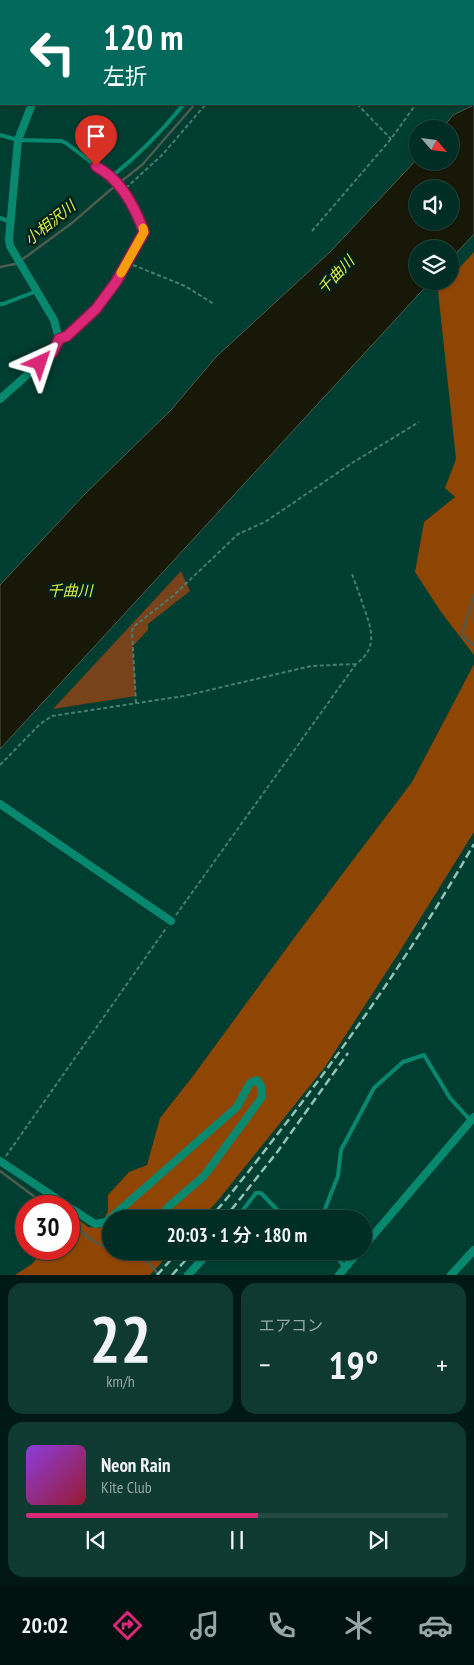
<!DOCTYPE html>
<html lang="ja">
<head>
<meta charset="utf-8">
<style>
  :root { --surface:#002e25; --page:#0e3a32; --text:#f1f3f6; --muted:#95a8a7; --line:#224a42; --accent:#db2777 }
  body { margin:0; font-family:"PT Sans Narrow","Noto Sans JP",sans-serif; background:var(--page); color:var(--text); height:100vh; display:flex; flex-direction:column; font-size:19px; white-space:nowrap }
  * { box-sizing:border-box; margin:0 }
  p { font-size:16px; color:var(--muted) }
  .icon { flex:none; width:28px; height:28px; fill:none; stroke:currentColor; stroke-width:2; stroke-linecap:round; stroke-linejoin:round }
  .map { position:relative; height:1275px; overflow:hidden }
  .side { display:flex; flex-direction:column; gap:8px; padding:8px; background:#001914; flex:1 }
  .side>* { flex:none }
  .top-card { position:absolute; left:0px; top:0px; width:475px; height:105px; box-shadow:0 1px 4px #0004,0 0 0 1px var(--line); background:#00695c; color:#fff; overflow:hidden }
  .needle { width:32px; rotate:118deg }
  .tools { position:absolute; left:409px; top:120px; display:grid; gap:10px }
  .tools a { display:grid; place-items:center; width:50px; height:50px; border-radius:50%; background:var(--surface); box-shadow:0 1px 4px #0004,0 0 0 1px var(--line); font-size:25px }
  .speed { position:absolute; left:15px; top:1195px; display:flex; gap:10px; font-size:25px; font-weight:700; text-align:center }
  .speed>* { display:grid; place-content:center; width:65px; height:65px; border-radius:50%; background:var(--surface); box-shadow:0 1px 4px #0004,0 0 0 1px var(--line); line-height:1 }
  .speed .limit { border:8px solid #d22; background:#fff; color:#111 }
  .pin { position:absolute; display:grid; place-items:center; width:42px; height:42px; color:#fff; margin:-51px -21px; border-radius:50% 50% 50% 0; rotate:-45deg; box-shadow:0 0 5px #0007 }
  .pin .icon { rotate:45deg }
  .me { position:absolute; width:55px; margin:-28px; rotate:42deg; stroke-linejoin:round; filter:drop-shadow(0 0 4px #0008) }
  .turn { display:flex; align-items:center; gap:18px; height:105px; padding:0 20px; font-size:22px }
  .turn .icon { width:65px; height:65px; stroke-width:2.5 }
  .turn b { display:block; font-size:35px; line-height:42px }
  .big { font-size:38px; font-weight:600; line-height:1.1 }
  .side .card { flex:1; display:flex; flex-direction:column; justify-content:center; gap:8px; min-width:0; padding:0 18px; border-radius:15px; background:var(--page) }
  .side .dial { align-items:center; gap:0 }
  .dial b { font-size:65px; line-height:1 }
  .song { display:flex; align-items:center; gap:15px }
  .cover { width:60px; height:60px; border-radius:8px; background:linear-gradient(135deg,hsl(270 70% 55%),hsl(350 70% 35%)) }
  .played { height:5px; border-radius:2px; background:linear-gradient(90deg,var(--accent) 55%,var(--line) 55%) }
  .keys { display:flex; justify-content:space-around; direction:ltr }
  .heat { display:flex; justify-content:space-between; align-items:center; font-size:28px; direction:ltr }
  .side .tiles { flex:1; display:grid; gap:8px; grid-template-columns:1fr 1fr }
  .card:last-child { grid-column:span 2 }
  .trip { position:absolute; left:102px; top:1210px; width:270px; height:50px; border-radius:25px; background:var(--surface); box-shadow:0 1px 4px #0004,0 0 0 1px var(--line); font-weight:600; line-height:50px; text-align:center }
  .tab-bar { display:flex; height:80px; justify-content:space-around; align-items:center; background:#00120f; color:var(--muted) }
  .tab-bar .icon { width:35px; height:35px }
  .tab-bar .selected { color:var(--accent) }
  .tab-bar b { font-size:22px; color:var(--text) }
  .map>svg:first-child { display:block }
  .green { fill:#78421b }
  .forest { fill:#8f4605 }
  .water { fill:#171808; stroke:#4d5c4c; fill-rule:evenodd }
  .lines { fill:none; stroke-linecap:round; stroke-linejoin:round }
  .stream { stroke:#4d5c4c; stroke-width:2.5 }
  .path { stroke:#467f71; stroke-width:2; stroke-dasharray:4 2.5; stroke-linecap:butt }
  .service { stroke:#08896f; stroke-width:4 }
  .minor { stroke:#08896f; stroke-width:8 }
  .rail { stroke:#91c4b5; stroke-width:2.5; stroke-dasharray:8 4; stroke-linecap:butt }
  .route-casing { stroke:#8e194d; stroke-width:12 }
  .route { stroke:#db2777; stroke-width:9 }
  .slow { stroke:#f59e0b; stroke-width:9 }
  .labels { text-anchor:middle; stroke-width:5; stroke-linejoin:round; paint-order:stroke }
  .water-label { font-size:15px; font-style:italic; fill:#e2ec48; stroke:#00221a }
</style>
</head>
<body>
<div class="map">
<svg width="474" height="1275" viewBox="0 0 474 1275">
  <rect width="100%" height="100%" fill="#003e31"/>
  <path class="green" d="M181 571 190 591 148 624V630L133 646 136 696 53 709Z"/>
  <path class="forest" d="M474 252V655L441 612 415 572 424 522 455 497 445 488 456 459 438 291 447 281H450V278Z
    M474 664V832L400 951 325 1067 220 1198 201 1219H111V1251H172L150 1275H15L32 1264 45 1249H69V1212L88 1227 100 1228 108 1211V1195L129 1172 147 1165 160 1118 193 1076 297 934 412 782Z"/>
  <path class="water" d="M474 105V234L450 260V249H418V281H431L0 749V585L84 495 171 410 216 357 330 252 417 159 418 161H450V129H442L453 115ZM418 189H450V221H418Z"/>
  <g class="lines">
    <path class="stream" d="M0 267 15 264 27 256 72 223 109 191 142 165 195 104
      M474 595 463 630V636L474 646
      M0 1171 47 1206
      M69 1223 92 1240 111 1250
      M114 1251 135 1254 149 1263 159 1275"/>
    <path class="path" d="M334 1 338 0
      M357 104 391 139
      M126 188 163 154 206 104
      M312 231 391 139 416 104
      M133 265 185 286 214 304
      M136 703 132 631 133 627 173 596 238 534 265 522 352 463 419 422
      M0 765 40 724 52 716 184 696 311 666 356 664
      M176 915 356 664C378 648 372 630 364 608 360 596 356 585 352 574
      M6 1156 167 927"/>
    <path class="service" d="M291 1 292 0
      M0 135 18 140 61 141 66 143 112 178 135 210 144 232 116 282 96 309 67 336 59 339
      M111 177C139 155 162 131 184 104
      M0 218 11 222
      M0 304H3L37 291
      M236 1219 256 1193H261L286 1219
      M321 1219 338 1176 341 1150 374 1088 403 1062 424 1055 450 1098 471 1121
      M333 1251 345 1268"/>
    <path class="minor" d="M85 1 86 0
      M0 399 53 352 59 339 54 320 10 246 9 239 18 140 32 104
      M0 804 171 921
      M0 1161 68 1206
      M69 1207 95 1224 106 1222 237 1107 250 1083 257 1080 261 1086 262 1097 204 1176 168 1207 158 1219
      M364 1246 474 1117
      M188 1275 210 1251
      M339 1275 359 1251
      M451 1275 474 1250"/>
    <path class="rail" d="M209 1219C235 1190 259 1158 283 1127 353 1037 417 943 474 844
      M224 1219 278 1151 348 1053
      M157 1275 179 1251
      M172 1275 194 1251"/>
  </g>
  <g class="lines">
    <g class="route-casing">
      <path id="route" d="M40 363 53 352 59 339 67 336 96 309 116 282 144 232C137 213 127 192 112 178 107 173 101 170 96 166"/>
    </g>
    <use href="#route" class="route"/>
    <path class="slow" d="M121 273 144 232 143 228"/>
  </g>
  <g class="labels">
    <g class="water-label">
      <text transform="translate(50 223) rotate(-39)" y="5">小相沢川</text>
      <text transform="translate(336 275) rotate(-46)" y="5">千曲川</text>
      <text x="70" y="596">千曲川</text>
    </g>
  </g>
</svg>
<div class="tools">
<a><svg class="needle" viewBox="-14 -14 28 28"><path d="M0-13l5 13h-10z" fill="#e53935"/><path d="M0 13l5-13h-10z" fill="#95a8a7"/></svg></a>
<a><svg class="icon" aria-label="sound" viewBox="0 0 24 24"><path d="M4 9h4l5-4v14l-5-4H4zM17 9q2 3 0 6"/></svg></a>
<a><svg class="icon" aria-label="layers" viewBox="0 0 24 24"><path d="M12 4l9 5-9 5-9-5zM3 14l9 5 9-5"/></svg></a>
</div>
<div class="speed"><div class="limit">30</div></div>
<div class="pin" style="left:96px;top:166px;background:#d93025"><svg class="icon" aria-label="arrive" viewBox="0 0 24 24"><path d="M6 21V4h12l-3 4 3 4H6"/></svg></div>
<svg class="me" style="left:40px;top:363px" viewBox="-20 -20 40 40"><path d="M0-17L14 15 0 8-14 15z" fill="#db2777" stroke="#fff" stroke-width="4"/></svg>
<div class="trip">20:03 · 1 分 · 180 m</div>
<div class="top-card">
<div class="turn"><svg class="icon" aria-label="left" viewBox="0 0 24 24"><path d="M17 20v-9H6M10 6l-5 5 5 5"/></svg><div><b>120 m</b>左折</div></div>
</div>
</div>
<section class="side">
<div class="tiles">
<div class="card dial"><b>22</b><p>km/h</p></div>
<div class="card"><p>エアコン</p>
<div class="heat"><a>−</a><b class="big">19°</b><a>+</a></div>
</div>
<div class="card">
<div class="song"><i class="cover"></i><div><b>Neon Rain</b><p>Kite Club</p></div></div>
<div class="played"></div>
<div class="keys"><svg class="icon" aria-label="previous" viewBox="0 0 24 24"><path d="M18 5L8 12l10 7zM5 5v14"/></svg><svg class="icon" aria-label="pause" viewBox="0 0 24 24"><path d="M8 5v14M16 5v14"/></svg><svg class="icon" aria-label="next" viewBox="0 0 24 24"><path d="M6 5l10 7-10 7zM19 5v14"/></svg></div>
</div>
</div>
</section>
<nav class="tab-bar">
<b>20:02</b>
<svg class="icon selected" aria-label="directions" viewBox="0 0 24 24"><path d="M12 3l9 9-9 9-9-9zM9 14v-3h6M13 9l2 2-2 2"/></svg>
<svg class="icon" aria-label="music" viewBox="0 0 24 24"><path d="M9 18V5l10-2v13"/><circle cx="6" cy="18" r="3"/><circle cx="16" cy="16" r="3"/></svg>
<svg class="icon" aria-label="phone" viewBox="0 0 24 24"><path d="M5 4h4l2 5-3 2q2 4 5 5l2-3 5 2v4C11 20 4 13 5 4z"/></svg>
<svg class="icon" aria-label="climate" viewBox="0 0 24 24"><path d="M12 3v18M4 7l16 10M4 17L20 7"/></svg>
<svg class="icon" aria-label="car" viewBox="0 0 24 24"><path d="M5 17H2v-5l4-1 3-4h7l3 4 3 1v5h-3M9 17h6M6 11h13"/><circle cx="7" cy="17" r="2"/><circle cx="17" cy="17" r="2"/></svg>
</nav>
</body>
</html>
